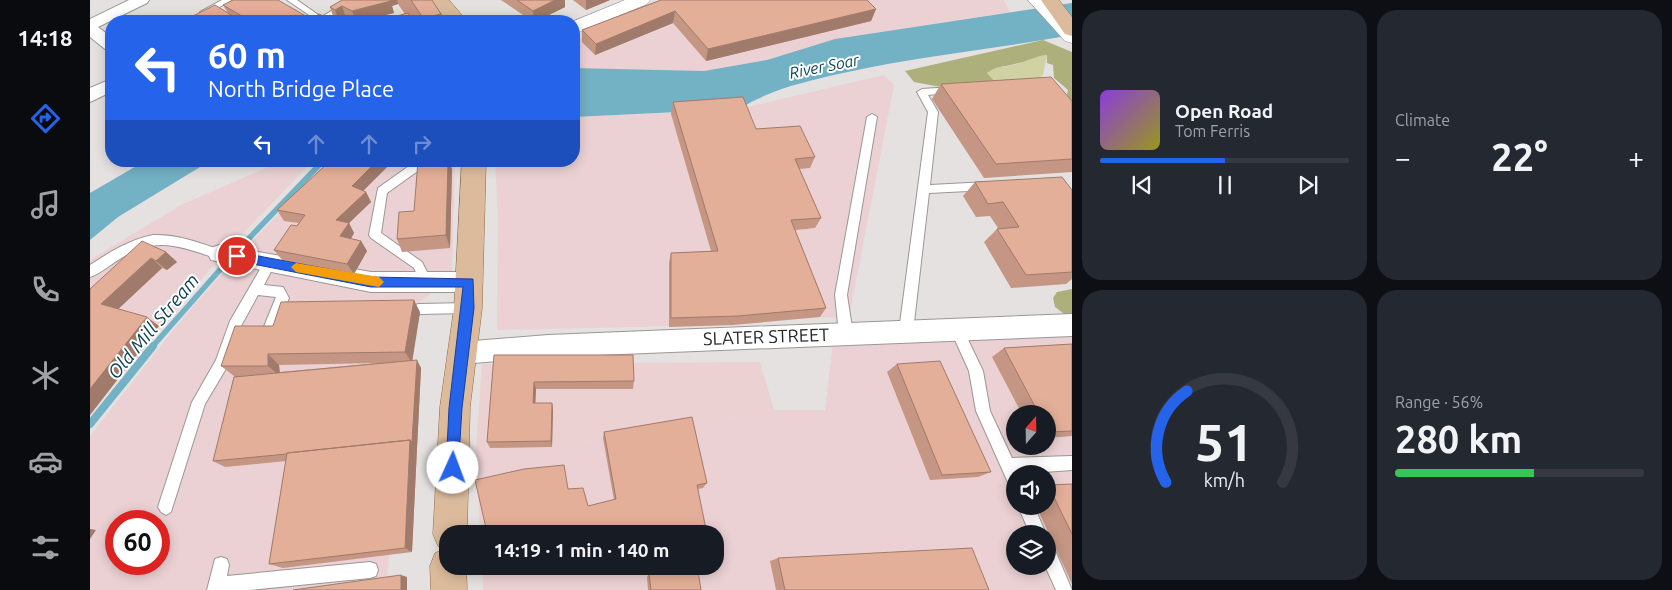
<!DOCTYPE html>
<html lang="en">
<head>
<meta charset="utf-8">
<style>
  :root { --surface:#171b24; --page:#242831; --text:#f1f3f6; --muted:#9ea1a6; --line:#363941; --accent:#2563eb }
  body { margin:0; font-family:Ubuntu,sans-serif; background:var(--page); color:var(--text); height:100vh; display:flex; flex-direction:column; font-size:19px; white-space:nowrap }
  * { box-sizing:border-box; margin:0 }
  p { font-size:16px; color:var(--muted) }
  .icon { flex:none; width:28px; height:28px; fill:none; stroke:currentColor; stroke-width:2; stroke-linecap:round; stroke-linejoin:round }
  .map { position:relative; flex:1; overflow:hidden }
  .side { display:flex; flex-direction:column; gap:10px; padding:10px; background:#0d0f14; width:600px }
  .side>* { flex:none }
  .banner { position:absolute; left:15px; top:15px; width:475px; height:152px; border-radius:20px; box-shadow:0 2px 12px #0003; background:#2563eb; color:#fff; overflow:hidden }
  .needle { width:32px; rotate:20deg }
  .controls { position:absolute; left:916px; top:405px; display:grid; gap:10px }
  .controls a { display:grid; place-items:center; width:50px; height:50px; border-radius:50%; background:var(--surface); box-shadow:0 2px 12px #0003; font-size:25px }
  .speed { position:absolute; left:15px; top:510px; display:flex; gap:10px; font-size:25px; font-weight:700; text-align:center }
  .speed>* { display:grid; place-content:center; width:65px; height:65px; border-radius:50%; background:var(--surface); box-shadow:0 2px 12px #0003; line-height:1 }
  .speed .limit { border:8px solid #d22; background:#fff; color:#111 }
  .pin { position:absolute; display:grid; place-items:center; width:42px; height:42px; color:#fff; margin:-21px; border:2px solid #fff; border-radius:50%; box-shadow:0 1px 5px #0007 }
  .me { position:absolute; width:55px; margin:-28px; rotate:2deg; stroke-linejoin:round; filter:drop-shadow(0 0 4px #0008) }
  .turn { display:flex; align-items:center; gap:18px; height:105px; padding:0 20px; font-size:22px }
  .turn .icon { width:65px; height:65px; stroke-width:2.5 }
  .turn b { display:block; font-size:35px; line-height:42px }
  .lanes { display:flex; align-items:center; height:48px; padding:0 20px; background:#0003; justify-content:center; gap:25px; direction:ltr }
  .lanes .off { opacity:.35 }
  .big { font-size:38px; font-weight:700; line-height:1.1 }
  .side .widget { flex:1; display:flex; flex-direction:column; justify-content:center; gap:8px; min-width:0; padding:0 18px; border-radius:20px; background:var(--page) }
  .side .dial { align-items:center; gap:0 }
  .dial svg { height:130px; overflow:visible; fill:none; stroke:var(--line); stroke-width:7; stroke-linecap:round; text-anchor:middle }
  .dial text { fill:var(--text); stroke:none }
  .song { display:flex; align-items:center; gap:15px }
  .cover { width:60px; height:60px; border-radius:8px; background:linear-gradient(135deg,hsl(270 70% 55%),hsl(60 70% 35%)) }
  .played { height:5px; border-radius:2px; background:linear-gradient(90deg,var(--accent) 50%,var(--line) 50%) }
  .keys { display:flex; justify-content:space-around; direction:ltr }
  .heat { display:flex; justify-content:space-between; align-items:center; font-size:28px; direction:ltr }
  .charge { height:8px; border-radius:4px; background:linear-gradient(90deg,#34c759 56%,var(--line) 0) }
  .side .tiles { flex:1; display:grid; gap:10px; grid-template-columns:repeat(2,1fr) }
  .trip { position:absolute; left:349px; top:525px; width:285px; height:50px; border-radius:20px; background:var(--surface); box-shadow:0 2px 12px #0003; font-weight:700; line-height:50px; text-align:center }
  main { display:flex; flex:1; min-height:0 }
  .menu { display:flex; flex-direction:column; width:90px; justify-content:space-around; align-items:center; background:#090b0e; color:var(--muted) }
  .menu .icon { width:35px; height:35px }
  .menu .current { color:var(--accent) }
  .menu b { font-size:22px; color:var(--text) }
  .map>svg:first-child { display:block }
  .industrial { fill:#ebd1d3; fill-rule:evenodd }
  .education { fill:#ecd1d2 }
  .green { fill:#d0d2a3 }
  .forest { fill:#aeb07c }
  .water { fill:#73b1c5 }
  .lines { fill:none; stroke-linecap:round; stroke-linejoin:round }
  .stream-far1 { stroke:#73b1c5; stroke-width:5.5 }
  .stream { stroke:#73b1c5; stroke-width:8 }
  .service-casing { stroke:#9a9796; stroke-width:2 }
  .minor-casing { stroke:#9a9796; stroke-width:2 }
  .tertiary-casing { stroke:#9a9796; stroke-width:1 }
  .primary-casing { stroke:#8e6948; stroke-width:1 }
  .service { fill:#fff; fill-rule:evenodd }
  .minor { fill:#fff; fill-rule:evenodd }
  .tertiary { fill:#fff; fill-rule:evenodd }
  .primary { fill:#dcbb9c; fill-rule:evenodd }
  .wall { fill:#c49683; fill-rule:evenodd }
  .shaded-wall { fill:#a07a6a }
  .building { fill:#e4af98; stroke:#a07a6a }
  .route { fill:#2563eb; stroke:#184099 }
  .slow { fill:#f59e0b }
  .labels { text-anchor:middle; stroke-width:4; stroke-linejoin:round; paint-order:stroke }
  .far-water-label { font-size:16px; font-style:italic; fill:#0d4553; stroke:#fff }
  .street-label { font-size:18px; fill:#292727; stroke:#fff }
  .water-label { font-size:19px; font-style:italic; fill:#0d4553; stroke:#fff }
</style>
</head>
<body>
<main>
<nav class="menu">
<b>14:18</b>
<svg class="icon current" aria-label="directions" viewBox="0 0 24 24"><path d="M12 3l9 9-9 9-9-9zM9 14v-3h6M13 9l2 2-2 2"/></svg>
<svg class="icon" aria-label="music" viewBox="0 0 24 24"><path d="M9 18V5l10-2v13"/><circle cx="6" cy="18" r="3"/><circle cx="16" cy="16" r="3"/></svg>
<svg class="icon" aria-label="phone" viewBox="0 0 24 24"><path d="M5 4h4l2 5-3 2q2 4 5 5l2-3 5 2v4C11 20 4 13 5 4z"/></svg>
<svg class="icon" aria-label="climate" viewBox="0 0 24 24"><path d="M12 3v18M4 7l16 10M4 17L20 7"/></svg>
<svg class="icon" aria-label="car" viewBox="0 0 24 24"><path d="M5 17H2v-5l4-1 3-4h7l3 4 3 1v5h-3M9 17h6M6 11h13"/><circle cx="7" cy="17" r="2"/><circle cx="17" cy="17" r="2"/></svg>
<svg class="icon" aria-label="filters" viewBox="0 0 24 24"><path d="M4 7h16M4 17h16"/><circle cx="9" cy="7" r="2"/><circle cx="15" cy="17" r="2"/></svg>
</nav>
<div class="map">
<svg width="982" height="590" viewBox="0 0 982 590">
  <rect width="100%" height="100%" fill="#e5e1e0"/>
  <path class="industrial" d="M584 0H914L920 12 745 39 677 60 614 71 484 68V41Z
    M794 75 804 85 756 333 982 325V590H393L392 566H625V534H390L386 448 462 447 684 410H735L746 318 730 317 643 325 407 330 408 217 405 161H484V117L649 109ZM925 414H958V446H925ZM925 474H958V506H925ZM925 534H958V566H925Z
    M192 161H215L220 164 133 254 0 412V260L91 205Z
    M239 161H365L362 275 320 311 296 590H0V436L92 319 147 257ZM26 521H69V564H26Z"/>
  <path class="education" d="M670 362 684 410 462 447 386 448 392 364Z"/>
  <path class="green" d="M957 55 953 75 948 79 903 80 897 73C909 65 914 68 927 64 938 60 946 56 957 55Z"/>
  <path class="forest" d="M953 40 982 52V110L976 99 978 90 964 78 963 65 957 63V55C945 56 936 62 925 64 913 67 907 66 897 73L907 84 851 87 824 82 815 71Z
    M982 289V320L965 307 963 298 967 292Z"/>
  <path class="water" d="M982 3V35C906 49 828 56 753 73 717 81 681 89 649 109L484 117V68L614 71 677 60 745 39Z
    M55 161H126L115 164 28 217 0 240V193Z"/>
  <g class="lines">
    <path class="stream-far1" d="M62 347 142 256 233 161"/>
    <path class="stream" d="M0 424 63 346"/>
    <g class="service-casing">
      <path id="service" d="M132 0H142L117 14 110 12Z
        M197 0H207L237 21H228Z
        M862 87 865 88V92L838 95 848 112 840 185 898 182 903 186 898 190 839 193 823 331 821 335 816 337 811 335 809 331 838 112 827 92 832 89Z
        M782 114 787 117 757 295 763 334 761 338 756 340 751 338 749 334 745 295 777 117Z
        M326 161H377L372 165 332 168 297 193 291 233 332 262 342 282 340 286H332L324 268 281 238 279 235 288 188Z
        M63 235C87 234 111 243 133 251L135 254 129 259C92 248 70 235 33 257 22 263 12 273 0 277V265C20 252 39 240 63 235Z
        M180 257 184 259 186 262 174 285 193 287 199 298 184 333 179 335 174 333 173 329 186 297 168 295 151 326 137 367 115 404 81 512 76 515 71 512 68 507 102 402 126 360 140 321 176 259Z
        M378 303 382 304 384 308 382 312 378 313 329 314 325 313 323 309 325 305 329 304Z
        M866 323 871 325 893 371 900 411 922 458 982 456V470L925 474V490L920 487 886 411 879 371 860 329 861 325Z
        M928 506H944L956 534H940Z
        M958 546 964 548 982 590H966L955 566H958Z
        M131 557 137 559 139 565 137 576 280 562 286 564 288 570 286 576 280 578 160 590H117L125 559Z"/>
    </g>
    <g class="minor-casing">
      <path id="minor" d="M39 0H59L57 3 8 27 21 37V50L15 49 0 37V19Z
        M259 0H283L281 3 244 21H225Z
        M21 79V92L0 102V88Z
        M129 245 281 272H379L387 275 391 282 387 289 379 292H281L121 260 118 254 121 248Z
        M982 314V336L458 357 371 364 362 361 358 353 362 345 371 342 458 335Z"/>
    </g>
    <g class="tertiary-casing">
      <path id="tertiary" d="M535 0H560L557 4 484 34V21Z
        M938 0H957L982 26V43L975 41Z"/>
    </g>
    <g class="primary-casing">
      <path id="primary" d="M340 0H359L377 21H358Z
        M951 0H969L982 17V36L975 34Z
        M372 161H396L392 308 380 407 377 534H358V566H376L377 590H341L340 566 345 553 355 549 348 546 343 534 350 407 364 308Z"/>
    </g>
    <use href="#service" class="service"/>
    <use href="#minor" class="minor"/>
    <use href="#tertiary" class="tertiary"/>
    <use href="#primary" class="primary"/>
  </g>
  <path class="wall" d="M252 0H342L351 14 353 21H328L324 16 315 14 308 4 302 6 304 13 271 21H263L256 18 250 21H248L244 19 240 7Z
    M411 0H475V7L447 21H442Z
    M483 0H520L496 10Z
    M571 0 786 9 781 21 616 61 583 23 505 55 492 42V30Z
    M133 5 221 19 243 21H93L138 13Z
    M851 84 982 101V172L894 178 842 99Z
    M583 102 666 129 725 157 720 168 709 169 731 218 725 228 705 230 736 308 730 317 643 325 579 327V263L581 253 621 251 581 114Z
    M240 161H303L273 191 276 192 281 202 259 223 264 233 261 239 271 241 277 251 264 274 192 260 184 250 209 223 194 221 187 210Z
    M362 169 360 248 312 252 307 239 324 211Z
    M885 182 982 190V279L976 284 921 288 894 242 908 228 900 216 886 217 873 196Z
    M76 252 87 262 77 270 72 268 28 309 69 326 0 415V289Z
    M330 312 322 360 331 368 327 448 322 552 193 568 179 564 196 461 135 467 123 461 144 376 131 366 183 326ZM288 363 190 372 189 365Z
    M982 344V436L958 438V414H932L902 357 914 348Z
    M404 355 544 381 543 389H446L445 403H462L463 410 462 447 400 448 397 442Z
    M807 364 901 472 888 477 840 480 797 372Z
    M514 432 617 483 613 488 399 532 396 528 478 489 498 506 524 500 513 438Z
    M982 484V584L946 506H958V486Z
    M688 558 899 590H686L680 561Z
    M410 566H544L413 573 410 571Z
    M559 574 611 590H558L557 577Z"/>
  <path class="shaded-wall" d="M299 0H307L308 4 302 6 304 13 271 21H266L262 11Z
    M465 0H475V7L447 21H444L443 11Z
    M496 0H520L496 10Z
    M252 6 256 18 249 21 245 10Z
    M786 9 781 21 616 61 618 49Z
    M585 11 583 23 505 55 506 44Z
    M351 14 353 21H334L333 18Z
    M146 18 148 21H139Z
    M287 161H303L267 197 262 186Z
    M358 161H360L362 169 360 248 356 235Z
    M276 192 281 202 259 223 264 233 256 246 250 236 246 220Z
    M271 241 277 251 264 274 257 264Z
    M76 252 87 262 77 270 66 261Z
    M61 258 72 268 24 313 11 304Z
    M324 300 330 312 322 363 315 352Z
    M57 317 69 326 0 415V389Z
    M178 354 189 365 190 376 178 366Z
    M327 360 331 368 327 448 322 552 315 548 320 440Z
    M444 382 446 389 445 410 443 403Z
    M462 403 463 410 462 447 461 441Z
    M0 529 6 530 0 539Z
    M311 575 317 577V590H311Z"/>
  <path class="building" d="M143 0H188L221 19 229 14 243 21H154L157 19 133 5Z
    M252 0H300L301 1 262 11 252 6 245 10 240 7Z
    M321 0H342L351 14 333 18Z
    M427 0H465L443 11Z
    M571 0H777L786 9 618 49 585 11 506 44 492 30Z
    M125 5 146 18 139 21H93Z
    M318 13 323 21H288Z
    M961 77 982 101V159L906 164 851 84Z
    M653 97 666 129 710 126 725 157 705 159 731 218 701 220 736 308 648 316 581 318V253L628 251 583 102Z
    M240 161H287L262 186 276 192 246 220 259 223 250 236 271 241 257 264 184 250 201 225 207 226 215 215 187 210Z
    M328 161H358L356 235 307 239 309 212 324 211Z
    M972 177 982 190V272L936 275 907 229 929 227 913 202 898 204 885 182Z
    M52 241 76 252 66 261 61 258 11 304 57 317 0 389V289Z
    M324 300 315 352 178 354V366H131L145 326H183L191 302Z
    M982 344V431L959 432 958 430V414H949L914 348Z
    M404 355H543L544 381 444 382 443 403H462L461 441 397 442Z
    M327 360 322 442 320 440 197 453V454L123 461 144 377Z
    M850 361 901 472 852 475 807 364Z
    M602 417 617 483 607 485 617 534H408L407 526 396 528 385 480 434 469 474 465 478 489 493 488 498 506 526 499 514 432Z
    M320 440 315 548 179 564 197 453Z
    M982 484V534L958 485Z
    M882 548 899 590H695L688 558Z
    M410 566H506L410 571Z
    M608 571 611 590H561L559 574Z
    M311 575V590H203Z"/>
  <path class="route" d="M147 252 281 277 383 279 384 308 372 408 368 472 363 474 358 472 356 468 359 408 373 287H281L147 261 142 256Z"/>
  <path class="slow" d="M206 263 289 277 294 282 289 287 206 272 201 267Z"/>
  <g class="labels">
    <g class="far-water-label">
      <text transform="translate(734 66) rotate(-11)" y="6">River Soar</text>
    </g>
    <g class="street-label">
      <text transform="translate(676 337) rotate(-2)" y="6">SLATER STREET</text>
    </g>
    <g class="water-label">
      <text transform="translate(63 326) rotate(-50)" y="7">Old Mill Stream</text>
    </g>
  </g>
</svg>
<div class="controls">
<a><svg class="needle" viewBox="-14 -14 28 28"><path d="M0-13l5 13h-10z" fill="#e53935"/><path d="M0 13l5-13h-10z" fill="#9ea1a6"/></svg></a>
<a><svg class="icon" aria-label="sound" viewBox="0 0 24 24"><path d="M4 9h4l5-4v14l-5-4H4zM17 9q2 3 0 6"/></svg></a>
<a><svg class="icon" aria-label="layers" viewBox="0 0 24 24"><path d="M12 4l9 5-9 5-9-5zM3 14l9 5 9-5"/></svg></a>
</div>
<div class="speed"><div class="limit">60</div></div>
<div class="pin" style="left:147px;top:256px;background:#d93025"><svg class="icon" aria-label="arrive" viewBox="0 0 24 24"><path d="M6 21V4h12l-3 4 3 4H6"/></svg></div>
<svg class="me" style="left:363px;top:468px" viewBox="-20 -20 40 40"><circle r="19" fill="#fff"/><path d="M0-13L10 11 0 6-10 11z" fill="#2563eb"/></svg>
<div class="trip">14:19 · 1 min · 140 m</div>
<div class="banner">
<div class="turn"><svg class="icon" aria-label="left" viewBox="0 0 24 24"><path d="M17 20v-9H6M10 6l-5 5 5 5"/></svg><div><b>60 m</b>North Bridge Place</div></div>
<div class="lanes"><svg class="icon" aria-label="left" viewBox="0 0 24 24"><path d="M17 20v-9H6M10 6l-5 5 5 5"/></svg><svg class="icon off" aria-label="ahead" viewBox="0 0 24 24"><path d="M12 20V5M6 11l6-6 6 6"/></svg><svg class="icon off" aria-label="ahead" viewBox="0 0 24 24"><path d="M12 20V5M6 11l6-6 6 6"/></svg><svg class="icon off" aria-label="right" viewBox="0 0 24 24"><path d="M7 20v-9h11M14 6l5 5-5 5"/></svg></div>
</div>
</div>
<section class="side">
<div class="tiles">
<div class="widget">
<div class="song"><i class="cover"></i><div><b>Open Road</b><p>Tom Ferris</p></div></div>
<div class="played"></div>
<div class="keys"><svg class="icon" aria-label="previous" viewBox="0 0 24 24"><path d="M18 5L8 12l10 7zM5 5v14"/></svg><svg class="icon" aria-label="pause" viewBox="0 0 24 24"><path d="M8 5v14M16 5v14"/></svg><svg class="icon" aria-label="next" viewBox="0 0 24 24"><path d="M6 5l10 7-10 7zM19 5v14"/></svg></div>
</div>
<div class="widget"><p>Climate</p>
<div class="heat"><a>−</a><b class="big">22°</b><a>+</a></div>
</div>
<div class="widget dial"><svg viewBox="0 0 100 80">
<path d="M14 69A42 42 0 1 1 86 69"/>
<path d="M14 69A42 42 0 0 1 27 13" stroke="#2563eb"/>
<text x="50" y="56" font-size="32" font-weight="700">51</text>
<text x="50" y="72" font-size="11">km/h</text>
</svg></div>
<div class="widget"><p>Range · 56%</p><b class="big">280 km</b><div class="charge"></div></div>
</div>
</section>
</main>
</body>
</html>
